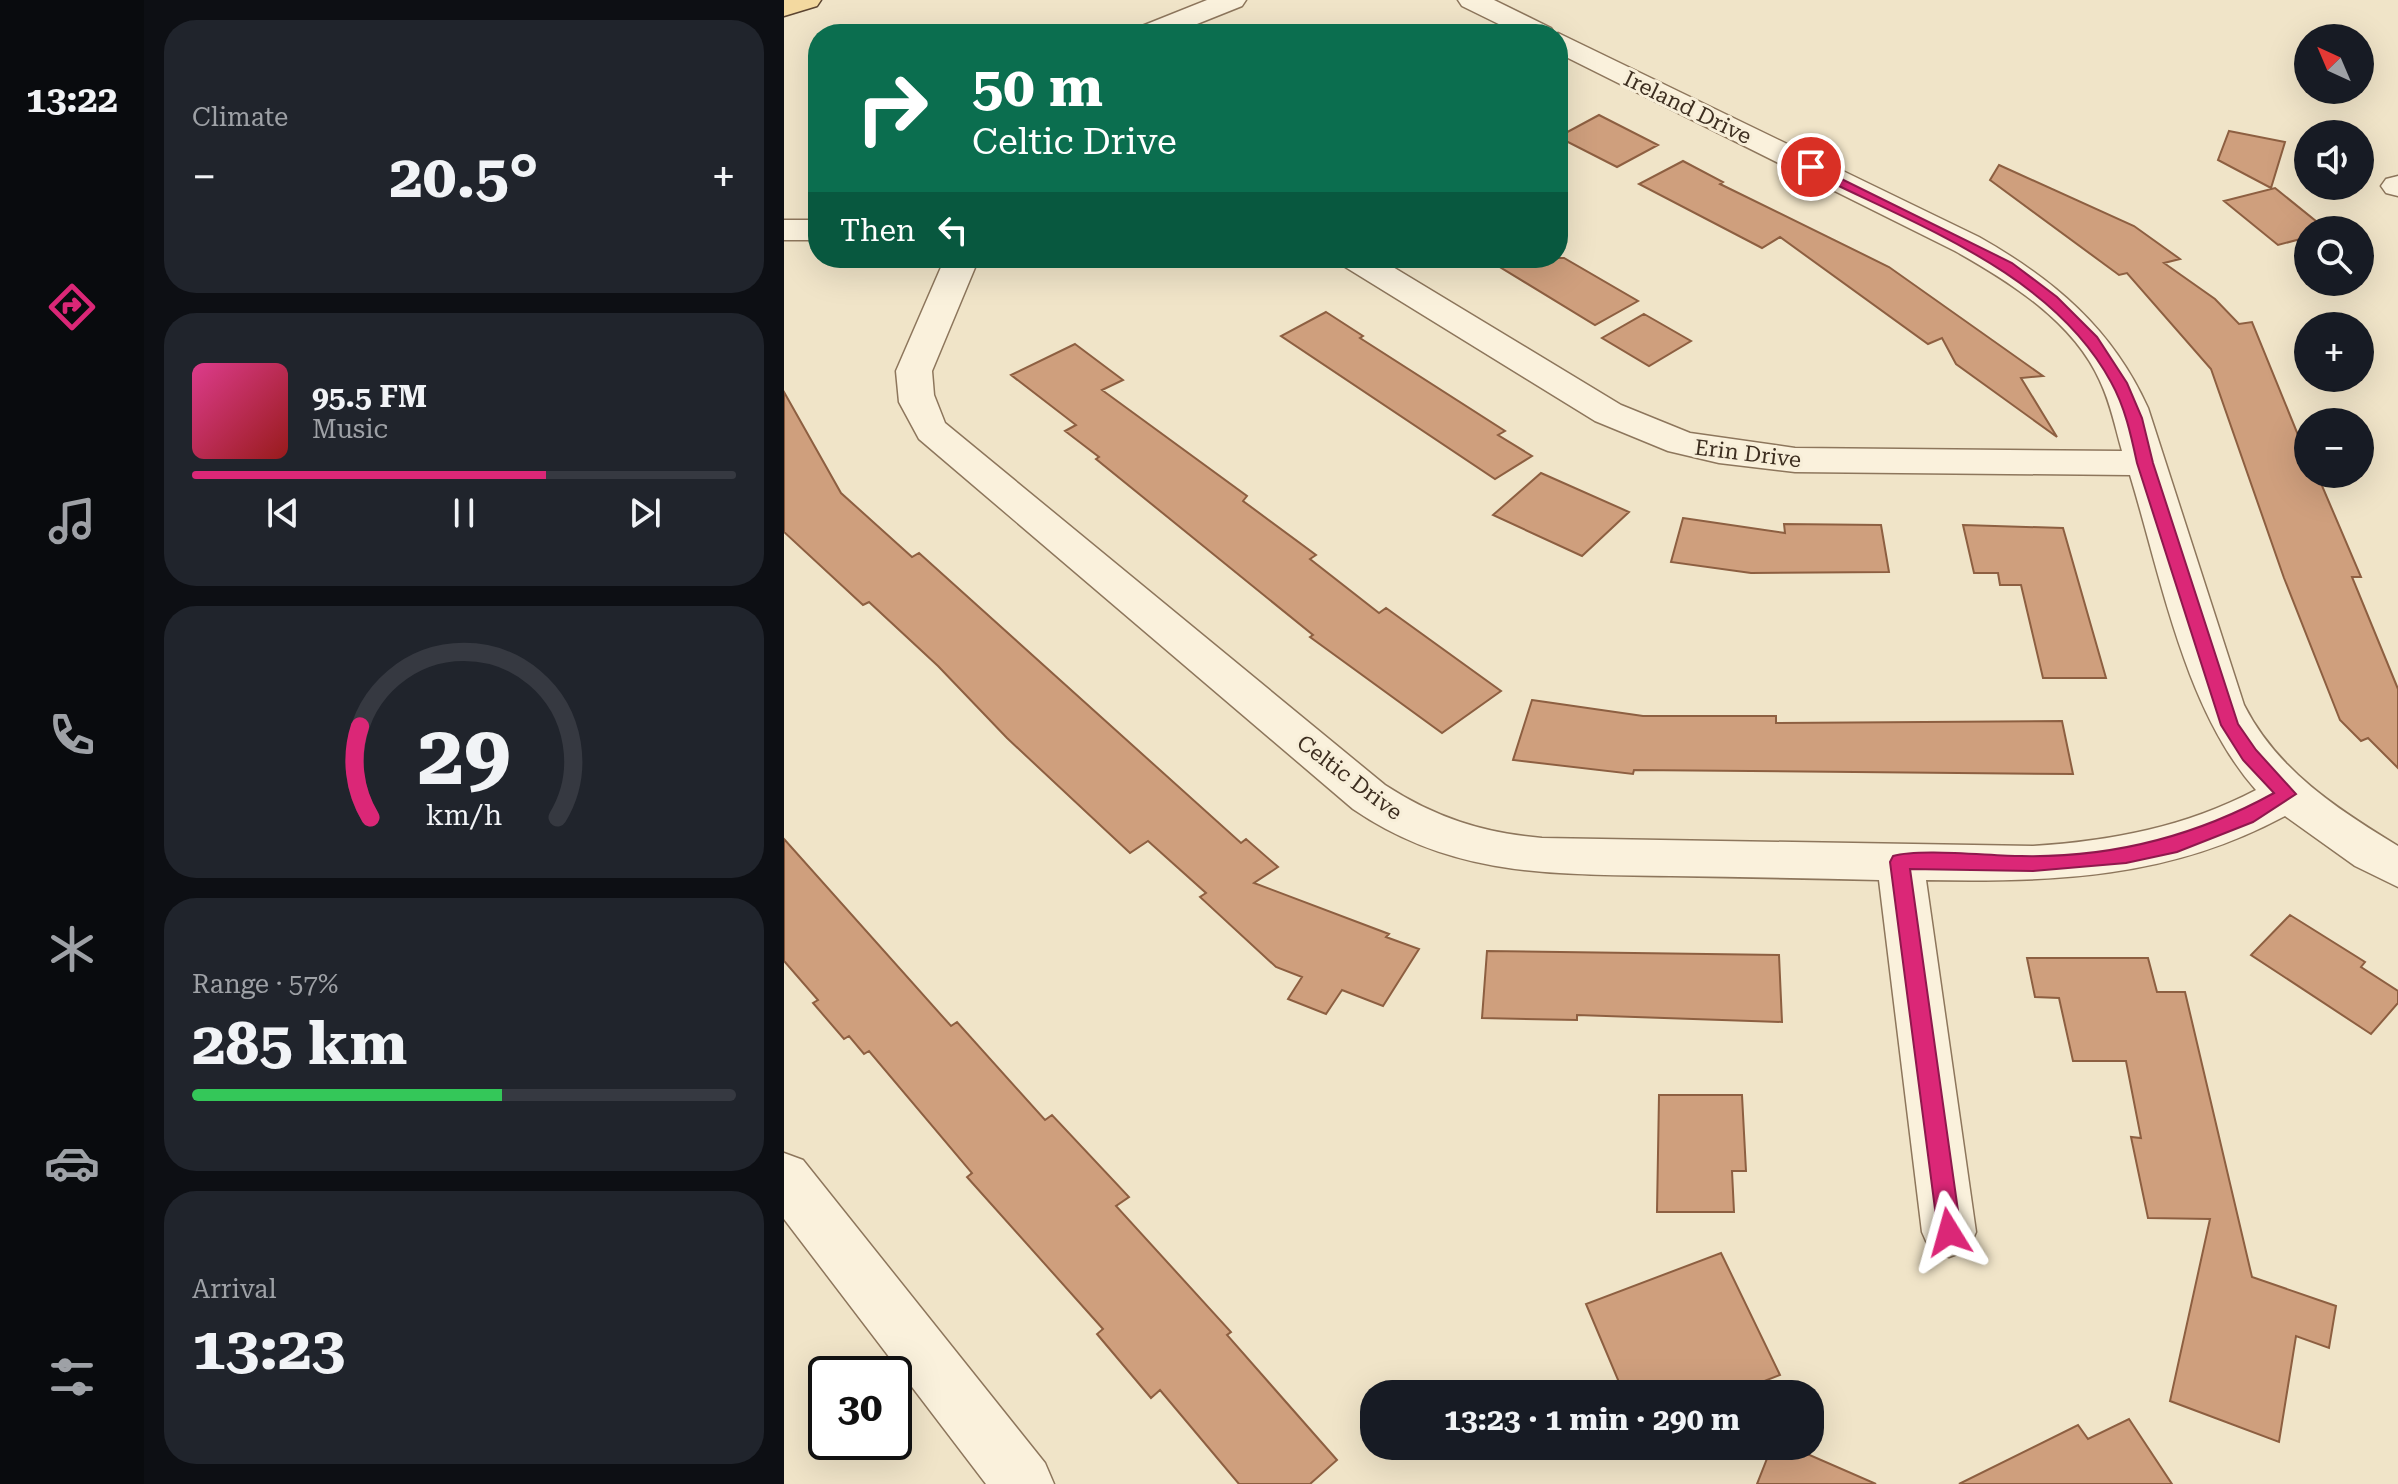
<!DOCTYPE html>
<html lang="en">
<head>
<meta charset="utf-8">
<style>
  :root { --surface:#171b24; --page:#20242c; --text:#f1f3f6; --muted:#9ea1a6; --line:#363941; --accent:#db2777 }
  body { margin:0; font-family:"Roboto Serif",serif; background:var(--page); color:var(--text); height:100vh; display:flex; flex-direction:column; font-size:30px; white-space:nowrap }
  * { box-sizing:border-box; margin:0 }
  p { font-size:26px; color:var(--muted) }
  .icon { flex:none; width:44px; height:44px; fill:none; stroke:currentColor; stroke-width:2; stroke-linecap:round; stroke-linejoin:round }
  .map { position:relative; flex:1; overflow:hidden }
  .side { display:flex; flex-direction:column; gap:20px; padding:20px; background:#0d0f14; width:640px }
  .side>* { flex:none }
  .banner { position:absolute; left:24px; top:24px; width:760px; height:244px; border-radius:32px; box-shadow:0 8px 32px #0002; background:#0b6e4f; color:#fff; overflow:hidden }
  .needle { width:52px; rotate:316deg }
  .buttons { position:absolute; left:1510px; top:24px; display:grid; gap:16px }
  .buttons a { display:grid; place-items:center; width:80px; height:80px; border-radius:50%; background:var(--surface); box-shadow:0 8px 32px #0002; font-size:40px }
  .speed { position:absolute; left:24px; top:1356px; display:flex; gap:16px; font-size:40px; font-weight:700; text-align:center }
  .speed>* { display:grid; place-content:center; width:104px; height:104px; border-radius:50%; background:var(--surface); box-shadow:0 8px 32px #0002; line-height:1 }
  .speed .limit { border:4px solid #111; border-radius:12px; background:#fff; color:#111 }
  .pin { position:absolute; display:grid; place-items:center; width:68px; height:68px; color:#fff; margin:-34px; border:4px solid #fff; border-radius:50%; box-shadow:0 2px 8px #0007 }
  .me { position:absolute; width:88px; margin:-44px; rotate:352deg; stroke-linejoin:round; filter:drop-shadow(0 0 6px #0008) }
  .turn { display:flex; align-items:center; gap:28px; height:168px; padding:0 32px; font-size:36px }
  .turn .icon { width:104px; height:104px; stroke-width:2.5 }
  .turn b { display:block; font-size:56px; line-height:68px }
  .then { display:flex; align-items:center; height:76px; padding:0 32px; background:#0003; gap:16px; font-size:30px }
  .big { font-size:60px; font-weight:700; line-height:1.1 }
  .side .card { flex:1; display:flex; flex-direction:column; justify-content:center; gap:12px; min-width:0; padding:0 28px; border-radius:32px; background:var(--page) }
  .side .dial { align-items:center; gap:0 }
  .dial svg { height:208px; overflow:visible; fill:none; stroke:var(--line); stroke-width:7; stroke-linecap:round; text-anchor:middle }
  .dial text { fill:var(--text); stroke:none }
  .song { display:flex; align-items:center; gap:24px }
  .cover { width:96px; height:96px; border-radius:12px; background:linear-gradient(135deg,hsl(330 70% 55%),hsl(0 70% 35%)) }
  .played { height:8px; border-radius:4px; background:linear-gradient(90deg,var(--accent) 65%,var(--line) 65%) }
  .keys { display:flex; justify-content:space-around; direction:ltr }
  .heat { display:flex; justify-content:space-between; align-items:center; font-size:44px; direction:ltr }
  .charge { height:12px; border-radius:6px; background:linear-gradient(90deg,#34c759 57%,var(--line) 0) }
  .trip { position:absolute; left:576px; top:1380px; width:464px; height:80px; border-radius:32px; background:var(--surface); box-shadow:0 8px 32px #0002; font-weight:700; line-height:80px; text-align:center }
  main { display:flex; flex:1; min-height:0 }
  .dock { display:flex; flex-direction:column; width:144px; justify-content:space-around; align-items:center; background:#090b0e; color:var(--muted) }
  .dock .icon { width:56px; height:56px }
  .dock .current { color:var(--accent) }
  .dock b { font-size:36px; color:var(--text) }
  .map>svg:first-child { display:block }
  .building { fill:#cf9f7d; stroke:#8d5f41; stroke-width:2 }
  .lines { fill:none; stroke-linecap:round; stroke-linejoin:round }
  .minor-casing { stroke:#8d765c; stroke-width:3 }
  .major-casing { stroke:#5b4430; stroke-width:3 }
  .minor { fill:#faf1dc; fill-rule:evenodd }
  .major { fill:#f3d9a0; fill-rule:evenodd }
  .route { fill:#db2777; stroke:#8e194d; stroke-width:2 }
  .labels { text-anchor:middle; stroke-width:6; stroke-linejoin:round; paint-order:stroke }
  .street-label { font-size:22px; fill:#3d2e20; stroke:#f7eed8 }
</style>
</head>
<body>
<main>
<nav class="dock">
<b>13:22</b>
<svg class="icon current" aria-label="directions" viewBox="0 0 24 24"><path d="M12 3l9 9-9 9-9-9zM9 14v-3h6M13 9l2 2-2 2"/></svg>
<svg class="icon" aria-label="music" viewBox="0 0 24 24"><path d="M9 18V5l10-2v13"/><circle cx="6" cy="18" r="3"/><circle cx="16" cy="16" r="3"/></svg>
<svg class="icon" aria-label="phone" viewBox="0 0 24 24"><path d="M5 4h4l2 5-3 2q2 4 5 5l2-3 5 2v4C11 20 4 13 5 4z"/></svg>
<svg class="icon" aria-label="climate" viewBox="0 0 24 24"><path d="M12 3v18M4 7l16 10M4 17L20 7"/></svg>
<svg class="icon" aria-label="car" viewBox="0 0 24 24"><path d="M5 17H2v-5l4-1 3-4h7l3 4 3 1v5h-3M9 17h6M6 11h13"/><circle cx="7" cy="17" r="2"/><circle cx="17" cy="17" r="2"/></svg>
<svg class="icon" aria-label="filters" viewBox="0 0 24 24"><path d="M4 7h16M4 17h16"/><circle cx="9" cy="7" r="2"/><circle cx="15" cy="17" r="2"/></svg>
</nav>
<section class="side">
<div class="card"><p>Climate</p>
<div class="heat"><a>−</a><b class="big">20.5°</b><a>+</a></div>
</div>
<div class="card">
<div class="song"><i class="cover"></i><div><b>95.5 FM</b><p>Music</p></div></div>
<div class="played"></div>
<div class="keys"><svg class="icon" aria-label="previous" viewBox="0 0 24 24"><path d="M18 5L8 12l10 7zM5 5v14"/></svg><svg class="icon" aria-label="pause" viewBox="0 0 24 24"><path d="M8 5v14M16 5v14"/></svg><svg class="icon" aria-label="next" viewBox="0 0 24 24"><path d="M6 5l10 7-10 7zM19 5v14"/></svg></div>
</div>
<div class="card dial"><svg viewBox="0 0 100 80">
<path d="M14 69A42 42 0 1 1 86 69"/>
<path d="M14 69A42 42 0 0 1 10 34" stroke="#db2777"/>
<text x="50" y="56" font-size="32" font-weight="700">29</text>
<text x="50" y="72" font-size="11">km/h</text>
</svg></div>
<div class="card"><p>Range · 57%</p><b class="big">285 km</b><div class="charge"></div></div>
<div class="card"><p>Arrival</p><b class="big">13:23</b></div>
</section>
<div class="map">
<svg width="1614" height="1484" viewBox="0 0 1614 1484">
  <rect width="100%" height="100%" fill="#f0e4c8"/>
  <path class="building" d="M815 115 874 145 833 167 774 137Z
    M1445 131 1501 142 1487 188 1434 160Z
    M899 161 939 182 936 184 1105 267 1259 376 1237 378 1273 437 1172 364 1158 338 1144 344 996 237 978 248 855 184Z
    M1215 165 1350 226 1396 259 1380 263 1431 299 1455 324 1468 322 1514 435H1518L1524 450V474H1533L1577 577H1568L1614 689V768L1584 738 1577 741 1556 720 1500 578 1427 369 1343 273 1335 275 1206 180Z
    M1491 188 1543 230H1524V237L1494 245 1440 201Z
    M701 258H780L854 301 811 325Z
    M542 312 579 336 576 338 721 431 714 435 748 456 711 479 497 336Z
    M860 314 907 341 865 366 818 338Z
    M291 344 339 380 318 390 463 496 459 501 532 555 526 559 595 613 602 608 717 691 658 733 526 637 529 635 312 459 315 457 281 431 292 425 227 375Z
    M0 392 57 493 128 557 135 553 457 843 462 839 494 867 470 883 605 934 602 937 635 949 599 1006 558 990 542 1014 504 999 518 977 492 967 416 897 422 893 364 841 346 853 223 738 154 666 85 602 79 605 0 532Z
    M757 473 845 512 798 556 709 515Z
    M899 518 1001 533 1000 524 1097 525 1105 572 967 573 887 562Z
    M1179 525 1279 528 1322 678H1259L1237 585H1216L1214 573H1190Z
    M748 700 859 716H992V723L1278 721 1289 774 850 770 849 774 729 760Z
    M0 839 167 1026 173 1022 261 1120 268 1115 345 1197 332 1206 447 1332 443 1335 553 1460 526 1484H455L376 1390 367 1398 313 1334 319 1329 183 1177 188 1173 85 1051 80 1054 65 1036 60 1039 29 1003 34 1000 0 961Z
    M1506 915 1581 962 1577 967 1614 991V1003L1587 1034 1467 955Z
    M703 951 995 955 998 1022 793 1015V1020L698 1018Z
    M1243 958H1364L1373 992H1401L1468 1277 1552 1306 1545 1348 1512 1336 1495 1442 1386 1401 1426 1219 1364 1218 1347 1137 1357 1138 1342 1061H1289L1275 998 1251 997Z
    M875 1095H958L962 1171H948L950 1212H873Z
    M937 1253 996 1375 947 1394H840L802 1304Z
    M1345 1419 1388 1484H1175L1294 1425 1304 1439Z
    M988 1446H1005L1092 1484H973Z"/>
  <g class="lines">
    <g class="minor-casing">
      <path id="minor" d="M423 0H462L458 6 388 34H349L353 28Z
        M674 0H710L767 28 771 34H735L678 6Z
        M774 33 1195 237C1269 279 1328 328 1364 408L1460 705C1493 770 1553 809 1614 846V887L1571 866 1501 816C1384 879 1271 882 1142 880L1192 1232 1184 1250 1165 1257 1146 1250 1138 1232 1095 880C1025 878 956 877 887 876 770 874 670 878 569 809L135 439 115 402 112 371 161 258H195L148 371 150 395 161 423 601 785C650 817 699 833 758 838L1249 846C1328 841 1401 827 1472 790 1401 710 1377 577 1346 475L1011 472 935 463 884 451 811 421 558 265 553 258H594L837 405 906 433 1011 448 1338 451C1331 427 1327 404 1316 381 1289 321 1226 282 1171 251L774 53Z
        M1614 176V196L1602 193 1597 186 1602 179Z
        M0 220H34V240H0Z
        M0 1153 19 1160 261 1463 270 1484H202L0 1219Z"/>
    </g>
    <g class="major-casing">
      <path id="major" d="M0 0H37L33 6 0 16Z"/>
    </g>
    <use href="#minor" class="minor"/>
    <use href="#major" class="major"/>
  </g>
  <path class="route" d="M1027 164 1228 263 1273 297 1313 337 1343 383 1358 418 1369 463 1454 724 1472 750 1512 794 1469 822 1393 852 1342 863 1249 871 1126 869 1177 1232 1173 1240 1165 1243 1157 1240 1154 1232 1106 862 1109 856C1136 848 1206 856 1237 856 1327 858 1412 836 1490 793L1459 760 1437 725 1353 463C1347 435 1341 407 1327 382 1268 272 1129 224 1022 170L1021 167Z"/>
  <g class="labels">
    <g class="street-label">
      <text transform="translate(904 107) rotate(26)" y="8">Ireland Drive</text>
      <text transform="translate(964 453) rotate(7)" y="8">Erin Drive</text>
      <text transform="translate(566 777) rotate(37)" y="8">Celtic Drive</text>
    </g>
  </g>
</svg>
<div class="buttons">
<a><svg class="needle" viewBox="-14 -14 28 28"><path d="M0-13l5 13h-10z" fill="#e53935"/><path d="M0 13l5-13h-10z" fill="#9ea1a6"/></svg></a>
<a><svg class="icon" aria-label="sound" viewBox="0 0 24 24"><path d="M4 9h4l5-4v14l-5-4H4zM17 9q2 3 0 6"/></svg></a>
<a><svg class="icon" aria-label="search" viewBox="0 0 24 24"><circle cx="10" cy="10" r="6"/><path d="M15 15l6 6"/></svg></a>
<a>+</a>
<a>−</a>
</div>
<div class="speed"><div class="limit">30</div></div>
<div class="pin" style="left:1027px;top:167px;background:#d93025"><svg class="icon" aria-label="arrive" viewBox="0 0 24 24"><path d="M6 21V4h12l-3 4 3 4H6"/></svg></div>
<svg class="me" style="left:1165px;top:1232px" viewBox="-20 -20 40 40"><path d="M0-17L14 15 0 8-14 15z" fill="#db2777" stroke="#fff" stroke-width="4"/></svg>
<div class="trip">13:23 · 1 min · 290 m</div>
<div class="banner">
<div class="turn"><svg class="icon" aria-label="right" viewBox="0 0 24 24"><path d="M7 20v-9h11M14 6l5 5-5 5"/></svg><div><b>50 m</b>Celtic Drive</div></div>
<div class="then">Then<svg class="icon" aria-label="left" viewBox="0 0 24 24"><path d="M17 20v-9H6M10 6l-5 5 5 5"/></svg></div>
</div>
</div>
</main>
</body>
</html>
